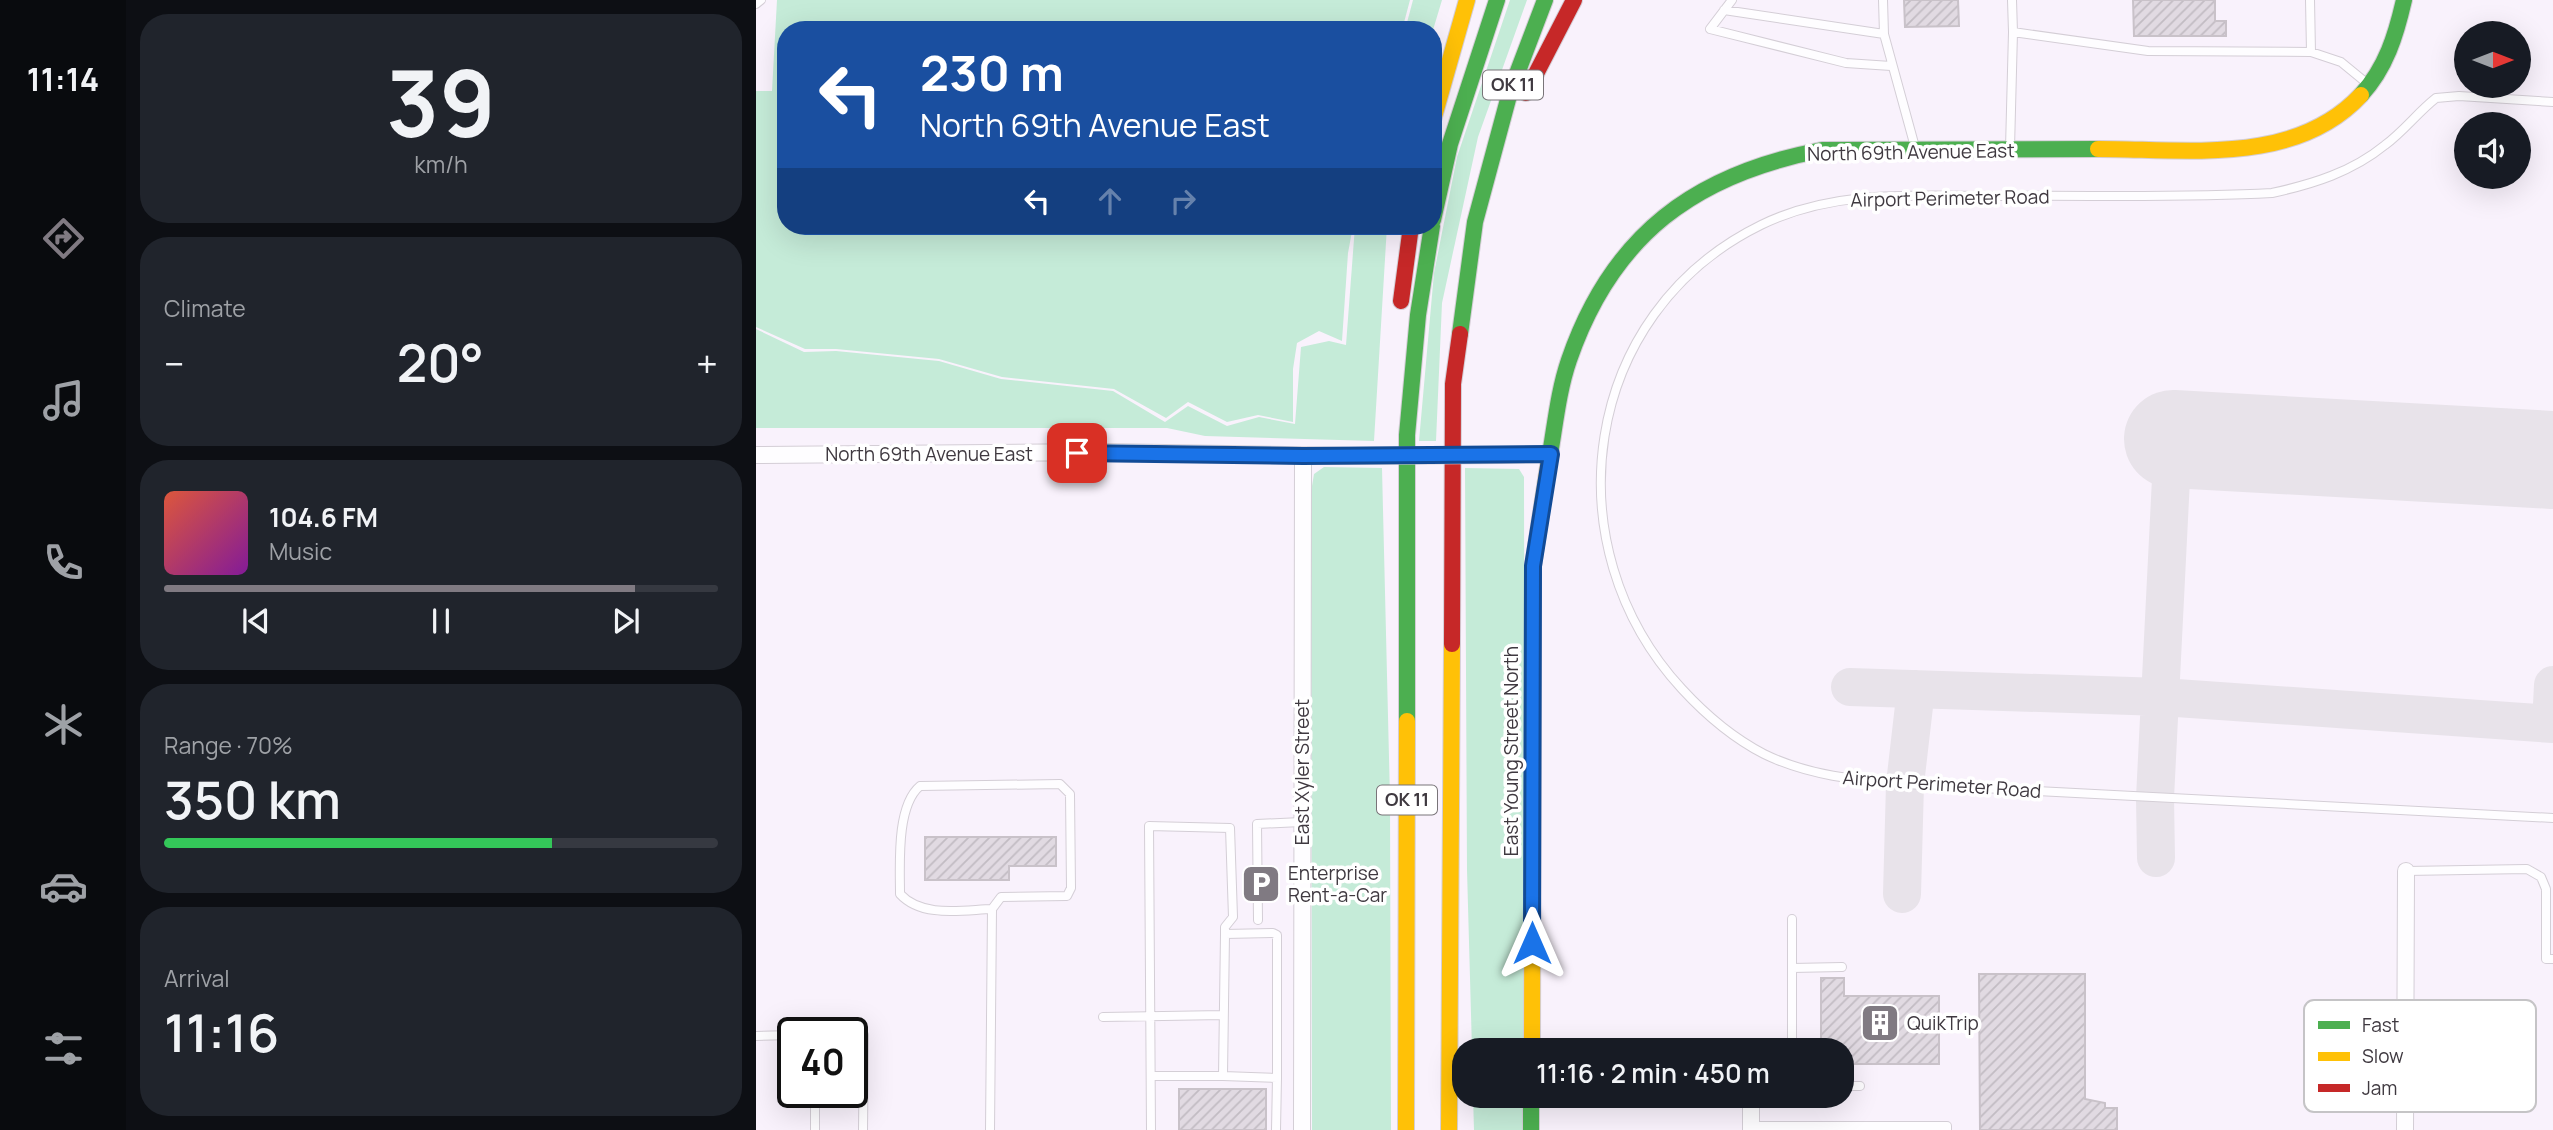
<!DOCTYPE html>
<html lang="en">
<head>
<meta charset="utf-8">
<style>
  :root { --surface:#171b24; --page:#20242c; --text:#f1f3f6; --muted:#9ea1a6; --line:#363941; --accent:#807a82 }
  body { margin:0; font-family:Manrope,sans-serif; background:var(--page); color:var(--text); height:100vh; display:flex; flex-direction:column; font-size:26px; white-space:nowrap }
  * { box-sizing:border-box; margin:0 }
  p { font-size:23px; color:var(--muted) }
  .icon { flex:none; width:38px; height:38px; fill:none; stroke:currentColor; stroke-width:2; stroke-linecap:round; stroke-linejoin:round }
  .map { position:relative; flex:1; overflow:hidden }
  .drawer { display:flex; flex-direction:column; gap:14px; padding:14px; background:#0d0f14; width:630px }
  .drawer>* { flex:none }
  .guide { position:absolute; left:21px; top:21px; width:665px; height:214px; border-radius:28px; box-shadow:0 7px 28px #0002; background:#1a4fa0; color:#fff; overflow:hidden }
  .needle { width:46px; rotate:90deg }
  .fabs { position:absolute; left:1698px; top:21px; display:grid; gap:14px }
  .fabs a { display:grid; place-items:center; width:77px; height:77px; border-radius:50%; background:var(--surface); box-shadow:0 7px 28px #0002; font-size:35px }
  .speed { position:absolute; left:21px; top:1017px; display:flex; gap:14px; font-size:35px; font-weight:700; text-align:center }
  .speed>* { display:grid; place-content:center; width:91px; height:91px; border-radius:50%; background:var(--surface); box-shadow:0 7px 28px #0002; line-height:1 }
  .speed .limit { border:4px solid #111; border-radius:10px; background:#fff; color:#111 }
  .pin { position:absolute; display:grid; place-items:center; width:60px; height:60px; color:#fff; margin:-30px; border-radius:14px; box-shadow:0 4px 10px #0006 }
  .me { position:absolute; width:77px; margin:-38px; rotate:0deg; stroke-linejoin:round; filter:drop-shadow(0 0 5px #0008) }
  .turn { display:flex; align-items:center; gap:24px; height:147px; padding:0 28px; font-size:32px }
  .turn .icon { width:91px; height:91px; stroke-width:2.5 }
  .turn b { display:block; font-size:49px; line-height:60px }
  .lanes { display:flex; align-items:center; height:66px; padding:0 28px; background:#0003; justify-content:center; gap:35px; direction:ltr }
  .lanes .off { opacity:.35 }
  .big { font-size:52px; font-weight:600; line-height:1.1 }
  .drawer .widget { flex:1; display:flex; flex-direction:column; justify-content:center; gap:10px; min-width:0; padding:0 24px; border-radius:28px; background:var(--page) }
  .drawer .dial { align-items:center; gap:0 }
  .dial b { font-size:91px; line-height:1 }
  .song { display:flex; align-items:center; gap:21px }
  .cover { width:84px; height:84px; border-radius:10px; background:linear-gradient(135deg,hsl(10 70% 55%),hsl(290 70% 35%)) }
  .played { height:7px; border-radius:4px; background:linear-gradient(90deg,var(--accent) 85%,var(--line) 85%) }
  .keys { display:flex; justify-content:space-around; direction:ltr }
  .heat { display:flex; justify-content:space-between; align-items:center; font-size:38px; direction:ltr }
  .charge { height:10px; border-radius:5px; background:linear-gradient(90deg,#34c759 70%,var(--line) 0) }
  .trip { position:absolute; left:696px; top:1038px; width:402px; height:70px; border-radius:28px; background:var(--surface); box-shadow:0 7px 28px #0002; font-weight:600; line-height:70px; text-align:center }
  main { display:flex; flex:1; min-height:0 }
  .tab-bar { display:flex; flex-direction:column; width:126px; justify-content:space-around; align-items:center; background:#090b0e; color:var(--muted) }
  .tab-bar .icon { width:49px; height:49px }
  .tab-bar .selected { color:var(--accent) }
  .tab-bar b { font-size:32px; color:var(--text) }
  .map>svg:first-child { display:block }
  .grass { fill:#c5ebd8 }
  .lines { fill:none; stroke-linecap:round; stroke-linejoin:round }
  .taxiway { stroke:#e8e3ea; stroke-width:38 }
  .runway { stroke:#e8e3ea; stroke-width:98 }
  .building { fill:url(#building-hatch); stroke:#c9c2c9; stroke-width:2 }
  .lane-casing { stroke:#d4ced6; stroke-width:10 }
  .street-casing { stroke:#d4ced6; stroke-width:18 }
  .fast-casing { stroke:#d4ced6; stroke-width:18 }
  .slow-casing { stroke:#d4ced6; stroke-width:18 }
  .jam-casing { stroke:#d4ced6; stroke-width:18 }
  .lane { stroke:#fefdff; stroke-width:8 }
  .street { stroke:#fefdff; stroke-width:16 }
  .fast { stroke:#4caf50; stroke-width:16 }
  .slow { stroke:#ffc107; stroke-width:16 }
  .jam { stroke:#c62828; stroke-width:16 }
  .street-bridge-casing { stroke:#d4ced6; stroke-width:18; stroke-linecap:butt }
  .street-bridge { stroke:#fefdff; stroke-width:16 }
  .route-casing { stroke:#114b97; stroke-width:18 }
  .route { stroke:#1a73e8; stroke-width:12 }
  .labels { text-anchor:middle; stroke-width:7; stroke-linejoin:round; paint-order:stroke }
  .shield { fill:#fff; stroke:#797479; stroke-width:2 }
  .shield-label { font-size:18px; font-weight:bold; fill:#3f3940 }
  .street-label { font-size:19px; fill:#3f3940; stroke:#fff }
  .poi-label { font-size:19px; fill:#3f3940; stroke:#fff; text-anchor:start }
  .key { fill:#fff; stroke:#c5c4c6; stroke-width:2 }
  .key-label { font-size:19px; fill:#3f3940 }
</style>
</head>
<body>
<main>
<nav class="tab-bar">
<b>11:14</b>
<svg class="icon selected" aria-label="directions" viewBox="0 0 24 24"><path d="M12 3l9 9-9 9-9-9zM9 14v-3h6M13 9l2 2-2 2"/></svg>
<svg class="icon" aria-label="music" viewBox="0 0 24 24"><path d="M9 18V5l10-2v13"/><circle cx="6" cy="18" r="3"/><circle cx="16" cy="16" r="3"/></svg>
<svg class="icon" aria-label="phone" viewBox="0 0 24 24"><path d="M5 4h4l2 5-3 2q2 4 5 5l2-3 5 2v4C11 20 4 13 5 4z"/></svg>
<svg class="icon" aria-label="climate" viewBox="0 0 24 24"><path d="M12 3v18M4 7l16 10M4 17L20 7"/></svg>
<svg class="icon" aria-label="car" viewBox="0 0 24 24"><path d="M5 17H2v-5l4-1 3-4h7l3 4 3 1v5h-3M9 17h6M6 11h13"/><circle cx="7" cy="17" r="2"/><circle cx="17" cy="17" r="2"/></svg>
<svg class="icon" aria-label="filters" viewBox="0 0 24 24"><path d="M4 7h16M4 17h16"/><circle cx="9" cy="7" r="2"/><circle cx="15" cy="17" r="2"/></svg>
</nav>
<section class="drawer">
<div class="widget dial"><b>39</b><p>km/h</p></div>
<div class="widget"><p>Climate</p>
<div class="heat"><a>−</a><b class="big">20°</b><a>+</a></div>
</div>
<div class="widget">
<div class="song"><i class="cover"></i><div><b>104.6 FM</b><p>Music</p></div></div>
<div class="played"></div>
<div class="keys"><svg class="icon" aria-label="previous" viewBox="0 0 24 24"><path d="M18 5L8 12l10 7zM5 5v14"/></svg><svg class="icon" aria-label="pause" viewBox="0 0 24 24"><path d="M8 5v14M16 5v14"/></svg><svg class="icon" aria-label="next" viewBox="0 0 24 24"><path d="M6 5l10 7-10 7zM19 5v14"/></svg></div>
</div>
<div class="widget"><p>Range · 70%</p><b class="big">350 km</b><div class="charge"></div></div>
<div class="widget"><p>Arrival</p><b class="big">11:16</b></div>
</section>
<div class="map">
<svg width="1797" height="1130" viewBox="0 0 1797 1130">
  <defs>
    <pattern id="building-hatch" width="6" height="6" patternUnits="userSpaceOnUse" patternTransform="scale(1.75)"><rect width="6" height="6" fill="#e1dae2"/><path d="M-1 1l2-2M0 6l6-6M5 7l2-2" fill="none" stroke="#c2bcc3"/></pattern>
  </defs>
  <rect width="100%" height="100%" fill="#f9f2fc"/>
  <path class="grass" d="M21 0H654L646 30H30V226H597L592 253 586 341 563 331 541 343 537 369V422L502 415 471 422 432 402 410 418 358 389 246 377 183 359 80 349H49L0 327V91H16Z
    M657 0H686L677 30H649Z
    M754 0H771L722 137 686 303 680 441H663L678 273 701 157Z
    M599 226H631L618 441 449 436 411 428H0V329L48 352 80 351 183 361 245 379 357 391 409 422 432 406 471 426 503 417 539 424 545 347 573 341 590 345Z
    M568 467 626 468 634 799 635 1130H556L555 492 558 474Z
    M709 468 763 469 768 477 769 1050H716L711 870Z
    M717 1096H769V1130H718Z"/>
  <g class="lines">
    <path class="taxiway" d="M1094 687 1406 697 1797 724
      M1795 724 1797 685
      M1400 858 1399 798 1417 439
      M1146 894 1149 784 1160 689"/>
    <path class="runway" d="M1417 439 1797 460"/>
  </g>
  <path class="building" d="M1148 0H1202L1203 26 1149 27Z
    M1377 0H1459V21H1470V36H1378Z
    M169 837H300V866H253V880H169Z
    M1223 974H1329V1099L1349 1103V1108H1361V1130H1224Z
    M1065 978H1088V996H1183V1064H1087V1050H1065Z
    M423 1089H510V1130H423Z"/>
  <g class="lines">
    <g class="lane-casing">
      <path id="lane" d="M976 0 954 29 1090 63 1135 66
        M1127 0 1128 34 1159 147
        M1256 0 1257 32 1392 51 1555 52 1585 62 1613 85
        M1554 0 1555 52
        M0 4 5 0
        M968 10 1128 34
        M1797 102 1703 96 1680 98C1662 112 1648 131 1629 145 1596 172 1557 184 1516 193 1426 198 1335 195 1245 196 1164 196 1080 188 1005 225 825 313 794 546 926 689 949 714 977 738 1008 754 1053 776 1100 780 1149 784L1797 818
        M1254 148 1257 32
        M1650 871 1771 869 1785 877 1790 889V959H1797
        M502 920 501 824 545 822
        M1036 968 1086 967
        M347 1017 467 1015
        M0 1036 37 1035
        M1036 1050V919
        M395 1076H467
        M1087 1086H1104
        M995 1126H1191V1130
        M59 1130V1092
        M107 1130 108 1035
        M234 1130 236 909 245 897 311 896 315 888 314 794 304 784 164 786C140 806 144 865 144 894 166 918 206 910 236 909
        M395 1130 393 826 474 828 477 917 469 927V934L467 1076 521 1078V935L517 933 469 934
        M520 1130 521 1078"/>
    </g>
    <g class="street-casing">
      <path id="street" d="M0 455 348 452 594 456
        M745 455 795 454
        M546 1130 547 456
        M995 1130V1096
        M1649 1130 1650 871"/>
    </g>
    <g class="fast-casing">
      <path id="fast" d="M1605 95C1630 68 1640 35 1648 0
        M677 220 694 144 741 0
        M704 334 719 222 754 92 789 0
        M793 460C799 427 802 392 813 360 856 235 939 174 1066 150L1342 149
        M651 721V435L662 315 676 226
        M775 1096V1130"/>
    </g>
    <g class="slow-casing">
      <path id="slow" d="M677 120 711 0
        M1342 149C1431 149 1539 166 1605 95
        M776 1050 777 566 793 460
        M650 1130 651 721
        M693 1130 696 644"/>
    </g>
    <g class="jam-casing">
      <path id="jam" d="M770 93 818 0
        M645 301 655 226
        M696 644 697 384 704 334"/>
    </g>
    <use href="#lane" class="lane"/>
    <use href="#street" class="street"/>
    <use href="#fast" class="fast"/>
    <use href="#slow" class="slow"/>
    <use href="#jam" class="jam"/>
    <g class="street-bridge-casing">
      <path id="street-bridge" d="M594 456 745 455"/>
    </g>
    <use href="#street-bridge" class="street-bridge"/>
  </g>
  <g class="lines">
    <g class="route-casing">
      <path id="route" d="M321 453 547 456 795 454 777 566 776 943"/>
    </g>
    <use href="#route" class="route"/>
  </g>
  <defs>
    <g id="parking-square" transform="scale(2.0125)"><rect x="-9" y="-9" width="18" height="18" rx="4" fill="#807a82" stroke="#fff"/><path d="M-3.5-5.5H1a3.5 3.5 0 0 1 0 7H-1V5.5H-3.5ZM-1-3.4V-.6H.8a1.4 1.4 0 0 0 0-2.8Z" fill="#fff"/></g>
    <g id="building-square" transform="scale(2.0125)"><rect x="-9" y="-9" width="18" height="18" rx="4" fill="#807a82" stroke="#fff"/><path d="M-4-6H4V6H1V3H-1V6H-4ZM-2.5-4.3h1.7v1.8h-1.7ZM.8-4.3h1.7v1.8H.8ZM-2.5-1h1.7V.8h-1.7ZM.8-1h1.7V.8H.8Z" fill="#fff"/></g>
  </defs>
  <g fill-rule="evenodd">
    <use href="#parking-square" x="505" y="884"/>
    <use href="#building-square" x="1124" y="1023"/>
  </g>
  <g class="labels">
    <g class="shield">
      <rect x="727" y="70.5" width="60" height="29" rx="5"/>
      <rect x="621" y="785.5" width="60" height="29" rx="5"/>
    </g>
    <g class="shield-label">
      <text x="757" y="91">OK 11</text>
      <text x="651" y="806">OK 11</text>
    </g>
    <g class="street-label">
      <text transform="translate(1155 152) rotate(-1)" y="7">North 69th Avenue East</text>
      <text transform="translate(1194 198) rotate(-1)" y="7">Airport Perimeter Road</text>
      <text x="173" y="461">North 69th Avenue East</text>
      <text transform="translate(755 751) rotate(-90)" y="7">East Young Street North</text>
      <text transform="translate(546 772) rotate(-90)" y="7">East Xyler Street</text>
      <text transform="translate(1186 784) rotate(4)" y="7">Airport Perimeter Road</text>
    </g>
    <g class="poi-label">
      <text x="532" y="880">Enterprise<tspan x="532" dy="22">Rent-a-Car</tspan></text>
      <text x="1151" y="1030">QuikTrip</text>
    </g>
  </g>
  <rect x="1548" y="1000" width="232" height="112" rx="10" class="key"/>
  <rect x="1562" y="1021" width="32" height="8" fill="#4caf50"/>
  <rect x="1562" y="1052" width="32" height="9" fill="#ffc107"/>
  <rect x="1562" y="1084" width="32" height="8" fill="#c62828"/>
  <g class="key-label">
    <text x="1606" y="1032">Fast</text>
    <text x="1606" y="1063">Slow</text>
    <text x="1606" y="1095">Jam</text>
  </g>
</svg>
<div class="fabs">
<a><svg class="needle" viewBox="-14 -14 28 28"><path d="M0-13l5 13h-10z" fill="#e53935"/><path d="M0 13l5-13h-10z" fill="#9ea1a6"/></svg></a>
<a><svg class="icon" aria-label="sound" viewBox="0 0 24 24"><path d="M4 9h4l5-4v14l-5-4H4zM17 9q2 3 0 6"/></svg></a>
</div>
<div class="speed"><div class="limit">40</div></div>
<div class="pin" style="left:321px;top:453px;background:#d93025"><svg class="icon" aria-label="arrive" viewBox="0 0 24 24"><path d="M6 21V4h12l-3 4 3 4H6"/></svg></div>
<svg class="me" style="left:776px;top:943px" viewBox="-20 -20 40 40"><path d="M0-17L14 15 0 8-14 15z" fill="#1a73e8" stroke="#fff" stroke-width="4"/></svg>
<div class="trip">11:16 · 2 min · 450 m</div>
<div class="guide">
<div class="turn"><svg class="icon" aria-label="left" viewBox="0 0 24 24"><path d="M17 20v-9H6M10 6l-5 5 5 5"/></svg><div><b>230 m</b>North 69th Avenue East</div></div>
<div class="lanes"><svg class="icon" aria-label="left" viewBox="0 0 24 24"><path d="M17 20v-9H6M10 6l-5 5 5 5"/></svg><svg class="icon off" aria-label="ahead" viewBox="0 0 24 24"><path d="M12 20V5M6 11l6-6 6 6"/></svg><svg class="icon off" aria-label="right" viewBox="0 0 24 24"><path d="M7 20v-9h11M14 6l5 5-5 5"/></svg></div>
</div>
</div>
</main>
</body>
</html>
